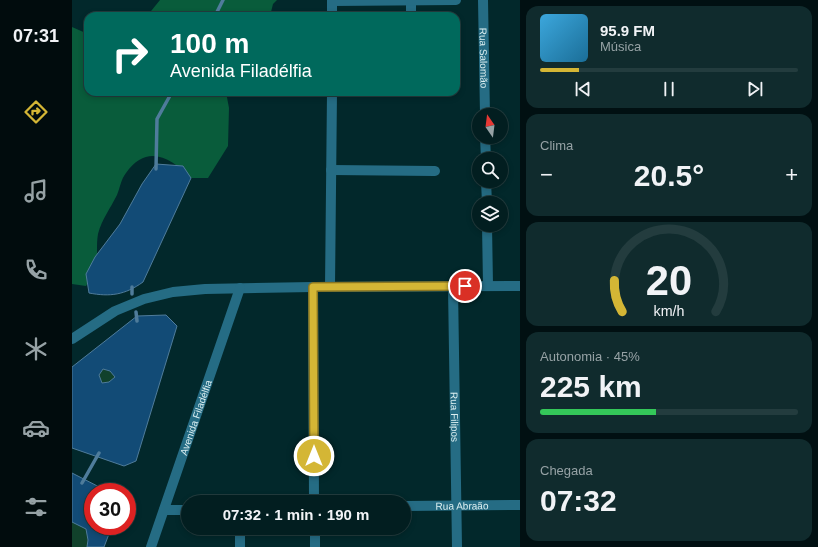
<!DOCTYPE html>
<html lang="pt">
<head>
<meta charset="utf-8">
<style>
  :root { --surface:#021e20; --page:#102b2d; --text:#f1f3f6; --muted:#96a2a5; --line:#233c3e; --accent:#d4b635 }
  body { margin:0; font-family:Arial,sans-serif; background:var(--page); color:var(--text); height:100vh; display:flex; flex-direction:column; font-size:15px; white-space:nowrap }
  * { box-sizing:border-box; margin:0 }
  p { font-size:13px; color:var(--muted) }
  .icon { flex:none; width:22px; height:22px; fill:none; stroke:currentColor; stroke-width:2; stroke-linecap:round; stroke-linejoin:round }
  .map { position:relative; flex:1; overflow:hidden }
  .details { display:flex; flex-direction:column; gap:6px; padding:6px; background:#011012; width:298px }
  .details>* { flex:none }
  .hud { position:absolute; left:12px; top:12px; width:376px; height:84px; border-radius:12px; box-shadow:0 2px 6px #0003,0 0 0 1px var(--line); background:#00695c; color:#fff; overflow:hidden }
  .needle { width:26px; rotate:346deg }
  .fabs { position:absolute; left:400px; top:108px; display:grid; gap:8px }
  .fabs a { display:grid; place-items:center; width:36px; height:36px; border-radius:50%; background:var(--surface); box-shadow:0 2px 6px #0003,0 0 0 1px var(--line); font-size:20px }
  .speed { position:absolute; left:12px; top:483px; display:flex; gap:8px; font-size:20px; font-weight:700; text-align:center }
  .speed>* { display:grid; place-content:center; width:52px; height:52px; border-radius:50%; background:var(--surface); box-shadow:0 2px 6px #0003,0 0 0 1px var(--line); line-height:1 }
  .speed .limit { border:6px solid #d22; background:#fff; color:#111 }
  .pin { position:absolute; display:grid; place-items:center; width:34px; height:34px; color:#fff; margin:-17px; border:2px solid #fff; border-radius:50%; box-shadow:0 1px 4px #0007 }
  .me { position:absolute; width:44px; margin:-22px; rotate:0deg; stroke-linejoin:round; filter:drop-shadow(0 0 3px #0008) }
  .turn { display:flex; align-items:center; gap:14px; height:84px; padding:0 20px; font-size:18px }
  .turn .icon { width:52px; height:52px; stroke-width:2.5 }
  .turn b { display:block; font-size:28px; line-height:34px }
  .big { font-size:30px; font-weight:700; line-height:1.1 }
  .details .widget { flex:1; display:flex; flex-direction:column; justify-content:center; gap:6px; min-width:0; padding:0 14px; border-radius:12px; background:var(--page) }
  .details .dial { align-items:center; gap:0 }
  .dial svg { height:104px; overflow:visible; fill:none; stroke:var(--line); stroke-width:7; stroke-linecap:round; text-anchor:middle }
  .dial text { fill:var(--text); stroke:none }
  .song { display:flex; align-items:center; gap:12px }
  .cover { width:48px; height:48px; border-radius:6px; background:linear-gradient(135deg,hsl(200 70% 55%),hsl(200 70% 35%)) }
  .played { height:4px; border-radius:2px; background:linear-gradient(90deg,var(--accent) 15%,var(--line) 15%) }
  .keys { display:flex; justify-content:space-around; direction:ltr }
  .heat { display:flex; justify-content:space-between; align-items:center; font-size:22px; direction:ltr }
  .charge { height:6px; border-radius:3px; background:linear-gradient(90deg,#34c759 45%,var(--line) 0) }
  .trip { position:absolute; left:109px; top:495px; width:230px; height:40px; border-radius:20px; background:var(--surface); box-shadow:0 2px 6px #0003,0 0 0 1px var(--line); font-weight:700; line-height:40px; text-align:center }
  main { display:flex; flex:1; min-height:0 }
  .menu { display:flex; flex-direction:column; width:72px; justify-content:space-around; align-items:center; background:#010c0d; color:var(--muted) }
  .menu .icon { width:28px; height:28px }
  .menu .on { color:var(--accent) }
  .menu b { font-size:18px; color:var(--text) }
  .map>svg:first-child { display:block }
  .green { fill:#11412b }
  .forest { fill:#095c3b }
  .water { fill:#124b76; stroke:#4f7c9b; fill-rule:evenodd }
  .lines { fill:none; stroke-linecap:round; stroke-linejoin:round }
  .stream { stroke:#4f7c9b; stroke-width:3.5 }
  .minor { stroke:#256c84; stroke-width:10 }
  .route-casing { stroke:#8a7622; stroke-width:10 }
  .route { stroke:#d4b635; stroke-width:7 }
  .labels { text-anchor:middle; stroke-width:4; stroke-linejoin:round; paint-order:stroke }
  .street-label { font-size:10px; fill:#dceff1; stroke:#02282b }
</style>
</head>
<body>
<main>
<nav class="menu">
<b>07:31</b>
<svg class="icon on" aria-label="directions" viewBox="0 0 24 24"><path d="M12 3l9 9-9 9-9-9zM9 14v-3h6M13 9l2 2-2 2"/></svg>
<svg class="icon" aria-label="music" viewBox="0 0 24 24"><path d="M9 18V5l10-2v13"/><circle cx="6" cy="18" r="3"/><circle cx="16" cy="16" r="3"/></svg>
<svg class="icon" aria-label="phone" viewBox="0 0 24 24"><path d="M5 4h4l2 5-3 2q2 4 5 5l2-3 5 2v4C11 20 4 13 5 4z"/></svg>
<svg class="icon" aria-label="climate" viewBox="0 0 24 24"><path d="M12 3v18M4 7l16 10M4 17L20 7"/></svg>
<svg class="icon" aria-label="car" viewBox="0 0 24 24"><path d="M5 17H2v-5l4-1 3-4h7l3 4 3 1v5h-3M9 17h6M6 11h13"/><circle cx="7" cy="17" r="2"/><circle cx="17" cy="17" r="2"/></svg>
<svg class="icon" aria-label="filters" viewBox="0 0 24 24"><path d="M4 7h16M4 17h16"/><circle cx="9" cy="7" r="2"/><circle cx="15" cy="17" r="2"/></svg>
</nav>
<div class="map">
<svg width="448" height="547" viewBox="0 0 448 547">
  <rect width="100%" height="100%" fill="#02282b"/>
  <path class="green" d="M30 369 38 371 43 377 37 382 30 384 27 375Z
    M0 522 14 529 16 540 15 547H0Z"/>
  <path class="forest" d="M88 0H205L201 4 198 16H75Z
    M0 27 16 34V92H154L157 108 156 146 136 178H119C99 158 75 143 54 173 49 179 48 188 45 195 38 209 30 219 26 234 24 245 26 256 24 267 23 273 17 280 14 286L0 284Z"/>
  <path class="water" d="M84 164 111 166 119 178 71 282C53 295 38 297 17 293L14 274 23 257 48 224 70 184Z
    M94 315 105 326 64 461 52 466 0 448V367L65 316ZM31 369 38 371 43 377 37 382 30 383 27 375Z
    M0 473 37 492H21V526H40L32 547H15L16 540 14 529 0 522Z"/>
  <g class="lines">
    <path class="stream" d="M143 16 151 0
      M84 169 85 119 100 92
      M60 294V287
      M64 312 65 321
      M10 483 27 453"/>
    <g class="minor">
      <path d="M339 0V16"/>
      <path id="s1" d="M411 0 413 115"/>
      <path d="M260 1 384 0"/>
      <path d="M260 16V0"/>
      <path d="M413 137 414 159"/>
      <path d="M259 170 363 171"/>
      <path d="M414 181 415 203"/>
      <path d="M415 225 416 285"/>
      <path d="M241 287 242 502"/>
      <path d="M258 287 260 92"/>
      <path id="s2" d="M381 287 385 547"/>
      <path d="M0 339 43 311 72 299 101 292 133 289 241 287 448 286"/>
      <path id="s3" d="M332 506 448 505"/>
      <path d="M92 510H116"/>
      <path d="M168 528V547"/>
      <path d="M243 528V547"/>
      <path id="s4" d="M79 547 168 288"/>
    </g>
  </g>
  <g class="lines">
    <g class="route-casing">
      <path id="route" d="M242 456 241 287 393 286"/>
    </g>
    <use href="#route" class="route"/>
  </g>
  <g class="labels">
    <g class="street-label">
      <text dy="4" stroke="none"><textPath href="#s1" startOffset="58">Rua Salomão</textPath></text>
      <text dy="4" stroke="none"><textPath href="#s2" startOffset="130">Rua Filipos</textPath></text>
      <text dy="4" stroke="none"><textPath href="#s4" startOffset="137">Avenida Filadélfia</textPath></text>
      <text dy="4" stroke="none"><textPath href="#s3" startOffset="58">Rua Abraão</textPath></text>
    </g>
  </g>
</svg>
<div class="fabs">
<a><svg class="needle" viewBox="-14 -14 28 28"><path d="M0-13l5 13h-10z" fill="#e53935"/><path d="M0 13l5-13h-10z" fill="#96a2a5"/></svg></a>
<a><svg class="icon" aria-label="search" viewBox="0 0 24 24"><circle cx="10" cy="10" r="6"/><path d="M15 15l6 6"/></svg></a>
<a><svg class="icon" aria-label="layers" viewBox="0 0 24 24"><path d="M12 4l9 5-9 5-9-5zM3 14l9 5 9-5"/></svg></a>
</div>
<div class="speed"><div class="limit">30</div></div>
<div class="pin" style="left:393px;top:286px;background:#d93025"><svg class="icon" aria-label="arrive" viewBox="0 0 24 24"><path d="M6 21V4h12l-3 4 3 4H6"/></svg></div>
<svg class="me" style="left:242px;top:456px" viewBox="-20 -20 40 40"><circle r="17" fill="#d4b635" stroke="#fff" stroke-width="3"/><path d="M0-11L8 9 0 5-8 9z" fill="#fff"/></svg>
<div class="trip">07:32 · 1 min · 190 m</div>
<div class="hud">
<div class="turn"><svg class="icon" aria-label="right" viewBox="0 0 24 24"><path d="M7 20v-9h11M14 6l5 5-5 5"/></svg><div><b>100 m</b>Avenida Filadélfia</div></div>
</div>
</div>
<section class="details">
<div class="widget">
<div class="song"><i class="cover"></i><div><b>95.9 FM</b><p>Música</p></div></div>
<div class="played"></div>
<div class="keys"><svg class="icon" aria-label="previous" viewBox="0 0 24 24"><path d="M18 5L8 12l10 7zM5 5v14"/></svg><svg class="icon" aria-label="pause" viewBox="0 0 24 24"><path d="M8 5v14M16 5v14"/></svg><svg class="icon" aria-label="next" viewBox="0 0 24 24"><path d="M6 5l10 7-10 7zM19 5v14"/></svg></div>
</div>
<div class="widget"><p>Clima</p>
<div class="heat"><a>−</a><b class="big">20.5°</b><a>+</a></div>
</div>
<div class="widget dial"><svg viewBox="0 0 100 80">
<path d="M14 69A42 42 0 1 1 86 69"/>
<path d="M14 69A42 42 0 0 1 8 45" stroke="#d4b635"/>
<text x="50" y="56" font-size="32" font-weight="700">20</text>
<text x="50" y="72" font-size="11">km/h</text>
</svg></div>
<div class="widget"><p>Autonomia · 45%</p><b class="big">225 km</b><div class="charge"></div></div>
<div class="widget"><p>Chegada</p><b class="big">07:32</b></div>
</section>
</main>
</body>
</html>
